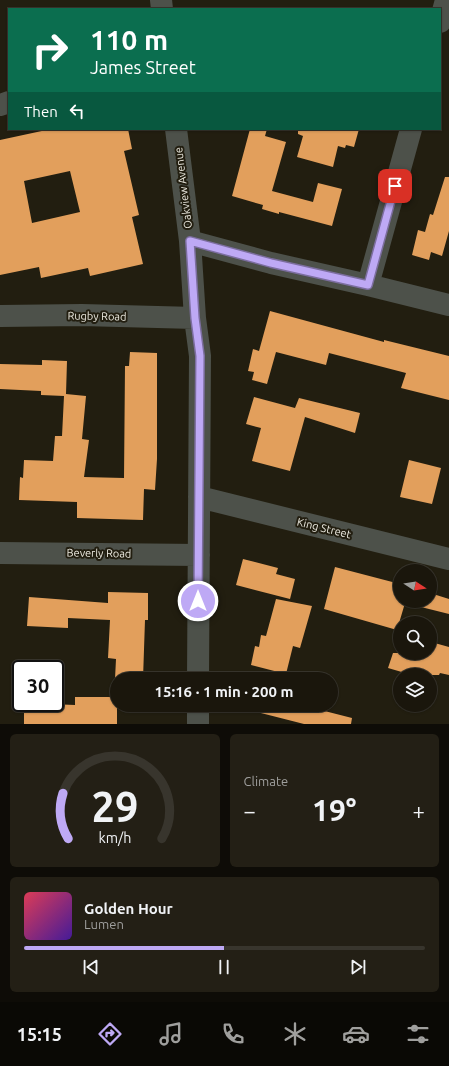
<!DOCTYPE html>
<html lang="en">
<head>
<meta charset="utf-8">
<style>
  :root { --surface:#1a160c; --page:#231f15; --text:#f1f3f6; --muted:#9f9f9d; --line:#38352d; --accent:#bea9f5 }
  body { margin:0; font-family:Ubuntu,sans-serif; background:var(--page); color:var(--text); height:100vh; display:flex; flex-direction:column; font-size:15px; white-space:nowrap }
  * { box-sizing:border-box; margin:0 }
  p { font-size:13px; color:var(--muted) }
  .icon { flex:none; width:22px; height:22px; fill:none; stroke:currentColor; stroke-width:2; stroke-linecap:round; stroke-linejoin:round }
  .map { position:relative; height:724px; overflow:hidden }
  .panel { display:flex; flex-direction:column; gap:10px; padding:10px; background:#0e0c07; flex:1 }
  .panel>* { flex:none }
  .top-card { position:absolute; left:8px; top:8px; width:433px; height:122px; border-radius:0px; box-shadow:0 1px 3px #0004,0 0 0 1px var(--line); background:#0b6e4f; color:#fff; overflow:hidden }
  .needle { width:26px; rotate:102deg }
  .buttons { position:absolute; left:393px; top:564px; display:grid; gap:8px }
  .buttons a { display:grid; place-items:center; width:44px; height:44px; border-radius:50%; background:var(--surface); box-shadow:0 1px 3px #0004,0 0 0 1px var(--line); font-size:20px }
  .speed { position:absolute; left:12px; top:660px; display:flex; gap:8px; font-size:20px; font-weight:700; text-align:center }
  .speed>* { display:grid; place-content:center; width:52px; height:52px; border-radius:50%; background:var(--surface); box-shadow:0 1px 3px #0004,0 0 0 1px var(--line); line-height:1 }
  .speed .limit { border:2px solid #111; border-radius:6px; background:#fff; color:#111 }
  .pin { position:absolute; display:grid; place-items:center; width:34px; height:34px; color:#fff; margin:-17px; border-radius:8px; box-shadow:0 2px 6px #0006 }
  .me { position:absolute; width:44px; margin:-22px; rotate:0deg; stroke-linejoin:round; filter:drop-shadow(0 0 3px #0008) }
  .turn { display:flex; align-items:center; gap:14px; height:84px; padding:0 16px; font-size:18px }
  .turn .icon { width:52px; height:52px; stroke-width:2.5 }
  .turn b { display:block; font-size:28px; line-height:34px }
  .then { display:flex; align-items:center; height:38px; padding:0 16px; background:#0003; gap:8px; font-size:15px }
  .big { font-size:30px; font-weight:700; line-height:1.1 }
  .panel .widget { flex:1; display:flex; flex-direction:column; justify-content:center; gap:6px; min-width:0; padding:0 14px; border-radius:6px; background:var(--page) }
  .panel .dial { align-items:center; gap:0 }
  .dial svg { height:104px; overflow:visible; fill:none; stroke:var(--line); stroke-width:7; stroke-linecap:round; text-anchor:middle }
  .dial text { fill:var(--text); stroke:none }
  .song { display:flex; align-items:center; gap:12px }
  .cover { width:48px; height:48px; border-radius:6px; background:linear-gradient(135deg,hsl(350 70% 55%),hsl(260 70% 35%)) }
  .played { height:4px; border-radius:2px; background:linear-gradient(90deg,var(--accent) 50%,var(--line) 50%) }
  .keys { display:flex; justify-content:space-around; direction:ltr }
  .heat { display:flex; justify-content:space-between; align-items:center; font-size:22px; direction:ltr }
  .panel .tiles { flex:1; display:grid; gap:10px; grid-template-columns:1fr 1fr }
  .widget:last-child { grid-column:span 2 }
  .trip { position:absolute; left:110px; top:672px; width:228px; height:40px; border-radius:20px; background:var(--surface); box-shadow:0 1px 3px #0004,0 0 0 1px var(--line); font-weight:700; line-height:40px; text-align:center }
  .menu { display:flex; height:64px; justify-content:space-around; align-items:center; background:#0a0905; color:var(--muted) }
  .menu .icon { width:28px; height:28px }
  .menu .current { color:var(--accent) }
  .menu b { font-size:18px; color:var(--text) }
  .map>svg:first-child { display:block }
  .building { fill:#e29f5c; fill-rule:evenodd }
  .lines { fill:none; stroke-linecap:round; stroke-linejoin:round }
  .minor { stroke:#4d514a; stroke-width:22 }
  .route-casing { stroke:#7c6e9f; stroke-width:10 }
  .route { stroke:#bea9f5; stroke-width:7 }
  .labels { text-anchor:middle; stroke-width:4; stroke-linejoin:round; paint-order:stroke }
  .street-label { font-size:11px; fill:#eceae0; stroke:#221e10 }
</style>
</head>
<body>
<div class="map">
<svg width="449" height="724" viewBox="0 0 449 724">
  <rect width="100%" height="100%" fill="#221e10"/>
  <path class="building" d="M51 129H128L132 149 124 151 139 215 132 217 143 264 90 276 88 268 41 278 39 267 0 275V140ZM70 171 80 212 32 223 24 181Z
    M250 129H267L265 136 286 142 272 191 313 202 318 183 342 189 332 226 279 212V214L262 209 263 205 232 196Z
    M298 129H359L354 147 346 145 345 148 338 146 333 167 297 157 303 136 298 134Z
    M445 177H449V231L442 256 431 252 429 260 412 255 418 230 425 232 430 214 433 215Z
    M270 311 384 342V340L449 356V400L401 388 406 373 329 353 326 365 276 352 267 384 252 380 254 372 248 371 253 349 259 351Z
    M130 352 157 353V459L155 490 144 489 143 520 77 518V502L19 500 20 477 23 478 24 460 53 461 55 436H62L64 396 41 395V391L0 389V364L42 365V360L67 361 66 394 86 396 82 439 89 440 84 477 124 478 125 366H129Z
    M254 397 295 408 299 398 360 413 355 433 305 417 290 471 252 461 261 428 246 424Z
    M409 460 441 468 432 504 400 497Z
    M243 559 278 568 276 574 295 579 290 599 236 585Z
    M335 567 400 584V601H430V593L449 599V614L405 603 397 630 324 609Z
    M108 592 148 593V620H145L143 679H115L116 659 108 658 110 620 68 618V628L27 626 29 597 108 603Z
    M276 599 312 606 300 648 293 646 286 674 251 665 255 646 259 647 261 635 266 636Z
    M431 642 449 647V675L440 673 439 675H412L388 668 393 653H430Z
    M75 697H117V724H24V703L75 705Z
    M254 705H301L352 718 351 724H304L253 711Z"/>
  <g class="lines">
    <path class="minor" d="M161 0 162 9
      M440 22 446 0
      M0 105 9 102
      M176 129 190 241 195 318 200 356 198 679
      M190 241 271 263 368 285 449 305
      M368 285 411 129
      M0 316 82 315 195 318
      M199 497 449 559
      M0 553 199 555
      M198 724V705"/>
  </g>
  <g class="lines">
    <g class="route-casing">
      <path id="route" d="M198 601 200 356 195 318 190 241 271 263 368 285 395 186"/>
    </g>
    <use href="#route" class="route"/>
  </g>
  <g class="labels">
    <g class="street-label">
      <text transform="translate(183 188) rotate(-97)" y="4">Oakview Avenue</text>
      <text transform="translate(97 316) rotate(1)" y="4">Rugby Road</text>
      <text transform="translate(324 528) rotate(14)" y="4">King Street</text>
      <text transform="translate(99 553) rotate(1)" y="4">Beverly Road</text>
    </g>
  </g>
</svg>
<div class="buttons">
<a><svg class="needle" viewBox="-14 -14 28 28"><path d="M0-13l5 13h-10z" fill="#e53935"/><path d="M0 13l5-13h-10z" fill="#9f9f9d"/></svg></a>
<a><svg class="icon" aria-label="search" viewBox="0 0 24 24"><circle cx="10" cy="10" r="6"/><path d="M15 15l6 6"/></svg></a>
<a><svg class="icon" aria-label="layers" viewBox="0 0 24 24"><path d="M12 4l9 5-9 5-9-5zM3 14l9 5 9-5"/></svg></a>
</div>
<div class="speed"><div class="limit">30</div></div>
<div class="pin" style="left:395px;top:186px;background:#d93025"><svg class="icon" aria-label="arrive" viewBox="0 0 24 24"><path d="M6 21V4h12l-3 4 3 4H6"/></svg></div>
<svg class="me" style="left:198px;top:601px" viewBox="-20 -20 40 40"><circle r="17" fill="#bea9f5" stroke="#fff" stroke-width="3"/><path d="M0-11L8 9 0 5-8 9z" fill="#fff"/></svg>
<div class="trip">15:16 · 1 min · 200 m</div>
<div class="top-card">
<div class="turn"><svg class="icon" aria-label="right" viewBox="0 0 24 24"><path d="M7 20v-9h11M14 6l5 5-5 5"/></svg><div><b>110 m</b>James Street</div></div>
<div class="then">Then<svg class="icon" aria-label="left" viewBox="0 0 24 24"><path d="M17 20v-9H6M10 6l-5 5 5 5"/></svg></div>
</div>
</div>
<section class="panel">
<div class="tiles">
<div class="widget dial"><svg viewBox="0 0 100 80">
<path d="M14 69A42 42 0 1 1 86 69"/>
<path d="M14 69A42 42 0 0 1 10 34" stroke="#bea9f5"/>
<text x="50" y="56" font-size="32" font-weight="700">29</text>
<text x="50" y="72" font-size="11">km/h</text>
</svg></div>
<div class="widget"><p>Climate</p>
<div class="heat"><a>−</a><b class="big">19°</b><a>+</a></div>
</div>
<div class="widget">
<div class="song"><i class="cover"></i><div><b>Golden Hour</b><p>Lumen</p></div></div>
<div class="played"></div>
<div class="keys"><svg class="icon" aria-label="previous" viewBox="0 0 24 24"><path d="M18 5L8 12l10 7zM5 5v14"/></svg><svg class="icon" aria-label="pause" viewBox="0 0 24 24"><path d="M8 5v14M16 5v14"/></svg><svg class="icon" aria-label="next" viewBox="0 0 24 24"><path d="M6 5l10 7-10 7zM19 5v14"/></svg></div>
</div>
</div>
</section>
<nav class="menu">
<b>15:15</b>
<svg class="icon current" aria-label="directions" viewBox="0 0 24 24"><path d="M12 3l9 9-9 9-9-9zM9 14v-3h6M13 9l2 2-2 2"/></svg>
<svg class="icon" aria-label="music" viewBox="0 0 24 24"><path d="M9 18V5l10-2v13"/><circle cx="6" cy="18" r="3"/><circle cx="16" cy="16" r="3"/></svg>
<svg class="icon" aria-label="phone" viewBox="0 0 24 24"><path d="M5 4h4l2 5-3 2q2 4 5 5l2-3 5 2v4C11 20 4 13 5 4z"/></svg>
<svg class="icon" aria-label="climate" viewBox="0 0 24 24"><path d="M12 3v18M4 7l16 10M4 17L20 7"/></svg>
<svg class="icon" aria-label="car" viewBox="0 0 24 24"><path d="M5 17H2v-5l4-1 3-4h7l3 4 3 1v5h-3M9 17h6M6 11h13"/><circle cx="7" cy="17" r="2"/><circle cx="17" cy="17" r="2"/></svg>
<svg class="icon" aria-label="filters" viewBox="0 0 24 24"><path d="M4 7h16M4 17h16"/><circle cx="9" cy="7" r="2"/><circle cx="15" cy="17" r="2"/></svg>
</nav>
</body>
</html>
